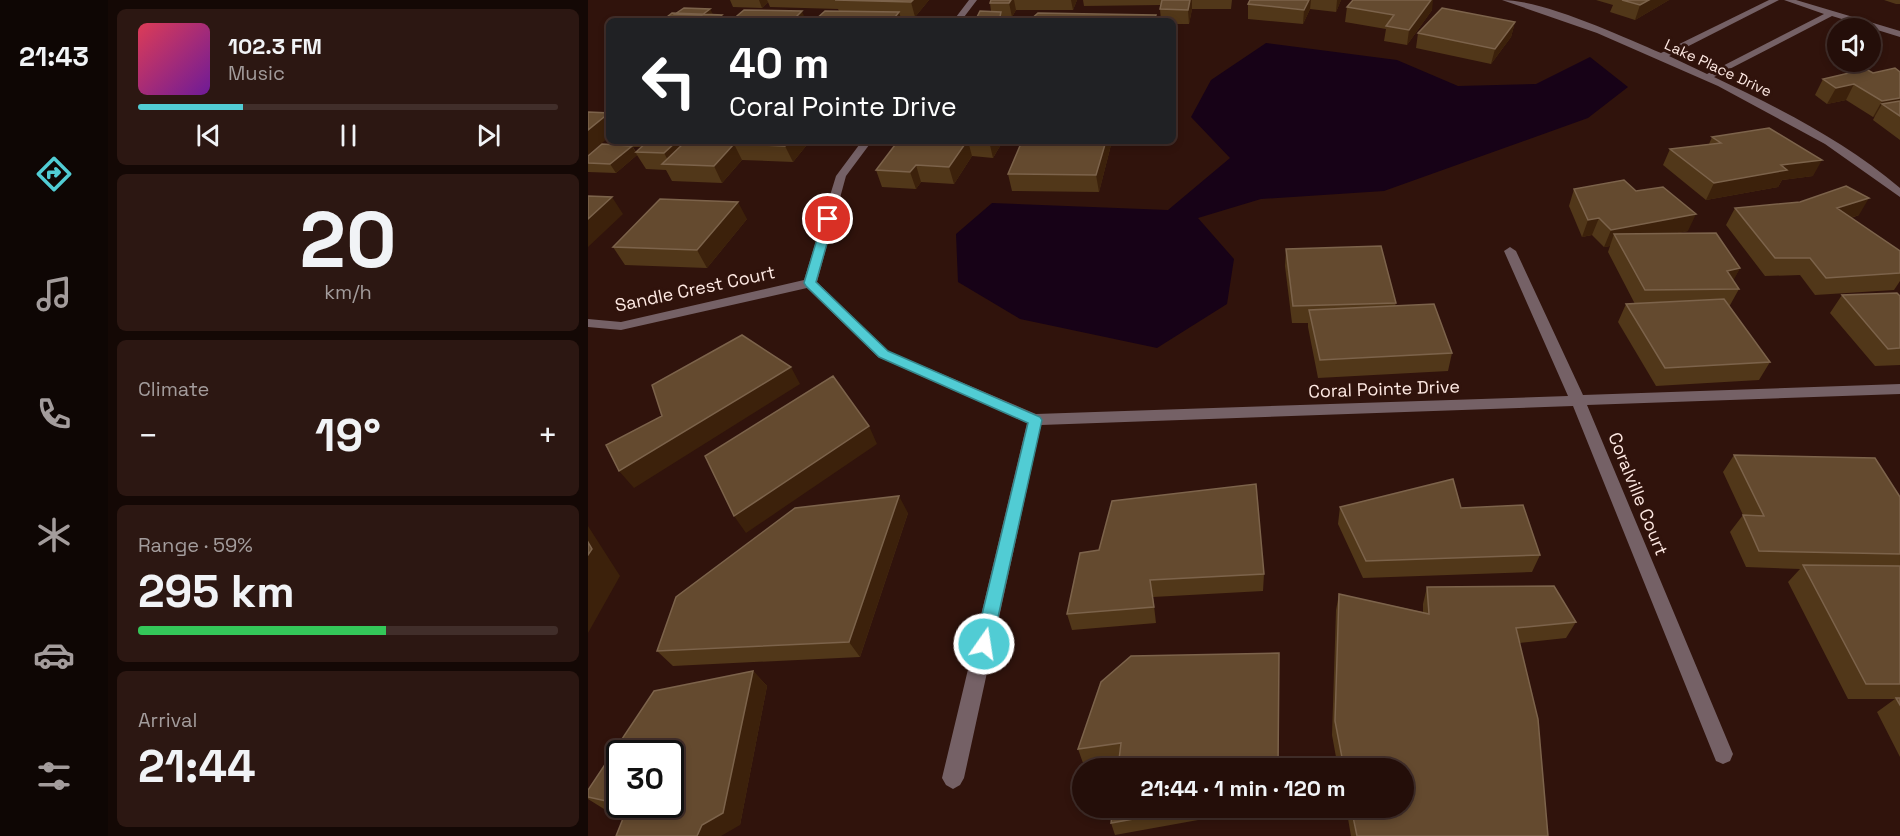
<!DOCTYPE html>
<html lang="en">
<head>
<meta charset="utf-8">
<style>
  :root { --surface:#240e09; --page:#2c1712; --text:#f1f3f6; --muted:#a39c9c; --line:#412e2a; --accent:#51ccd4 }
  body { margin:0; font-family:"Space Grotesk",sans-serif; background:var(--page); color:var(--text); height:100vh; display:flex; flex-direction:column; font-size:22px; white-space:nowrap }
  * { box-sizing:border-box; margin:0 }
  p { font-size:20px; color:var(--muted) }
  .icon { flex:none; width:33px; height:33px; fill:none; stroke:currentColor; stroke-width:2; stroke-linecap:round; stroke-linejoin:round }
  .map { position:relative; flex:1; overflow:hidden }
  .panel { display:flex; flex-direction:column; gap:9px; padding:9px; background:#140805; width:480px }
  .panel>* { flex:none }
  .guide { position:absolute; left:18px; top:18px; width:570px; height:126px; border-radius:9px; box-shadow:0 3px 9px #0003,0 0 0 2px var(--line); background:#202124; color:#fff; overflow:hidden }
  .buttons { position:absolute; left:1239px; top:18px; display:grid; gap:12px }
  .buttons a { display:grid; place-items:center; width:54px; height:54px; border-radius:50%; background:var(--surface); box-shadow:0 3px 9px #0003,0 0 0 2px var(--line); font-size:30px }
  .speed { position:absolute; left:18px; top:740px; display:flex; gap:12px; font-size:30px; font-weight:700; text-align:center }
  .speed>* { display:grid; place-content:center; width:78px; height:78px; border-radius:50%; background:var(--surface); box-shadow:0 3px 9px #0003,0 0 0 2px var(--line); line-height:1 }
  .speed .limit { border:3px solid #111; border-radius:9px; background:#fff; color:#111 }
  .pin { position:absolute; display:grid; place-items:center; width:51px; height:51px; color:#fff; margin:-26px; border:3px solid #fff; border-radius:50%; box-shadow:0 2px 6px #0007 }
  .me { position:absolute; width:66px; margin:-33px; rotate:13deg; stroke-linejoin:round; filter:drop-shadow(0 0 4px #0008) }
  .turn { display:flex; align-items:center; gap:21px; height:126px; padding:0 24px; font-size:27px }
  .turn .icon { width:78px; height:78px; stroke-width:2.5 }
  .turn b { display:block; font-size:42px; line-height:51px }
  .big { font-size:45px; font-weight:700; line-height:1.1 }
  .panel .widget { flex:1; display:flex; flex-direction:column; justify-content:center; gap:9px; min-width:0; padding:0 21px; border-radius:9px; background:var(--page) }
  .panel .dial { align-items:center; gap:0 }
  .dial b { font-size:78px; line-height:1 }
  .song { display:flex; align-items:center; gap:18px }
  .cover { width:72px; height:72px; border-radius:9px; background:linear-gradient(135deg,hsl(350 70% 55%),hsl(280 70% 35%)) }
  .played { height:6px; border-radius:3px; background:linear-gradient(90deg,var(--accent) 25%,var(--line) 25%) }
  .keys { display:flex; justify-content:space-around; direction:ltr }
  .heat { display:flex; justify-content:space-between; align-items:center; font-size:33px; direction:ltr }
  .charge { height:9px; border-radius:4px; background:linear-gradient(90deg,#34c759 59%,var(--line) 0) }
  .trip { position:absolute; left:484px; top:758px; width:342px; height:60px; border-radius:30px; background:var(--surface); box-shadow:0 3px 9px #0003,0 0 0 2px var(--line); font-weight:700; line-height:60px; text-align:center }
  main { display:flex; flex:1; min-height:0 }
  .tabs { display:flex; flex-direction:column; width:108px; justify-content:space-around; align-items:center; background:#0e0604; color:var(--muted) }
  .tabs .icon { width:42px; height:42px }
  .tabs .current { color:var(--accent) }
  .tabs b { font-size:27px; color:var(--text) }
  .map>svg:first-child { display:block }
  .water { fill:#170217 }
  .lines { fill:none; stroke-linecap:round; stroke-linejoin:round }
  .street { fill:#756166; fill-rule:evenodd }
  .wall { fill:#513719; fill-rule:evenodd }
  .shaded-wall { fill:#3c210b }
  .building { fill:#644a2f; stroke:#7c634b; stroke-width:1.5 }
  .route { fill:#51ccd4; stroke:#35858a; stroke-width:1.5 }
  .labels { text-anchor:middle; stroke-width:6; stroke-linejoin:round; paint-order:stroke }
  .far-street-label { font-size:15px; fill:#fee9e3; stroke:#30130c }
  .street-label { font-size:18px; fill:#fee9e3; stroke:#30130c }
</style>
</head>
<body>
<main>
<nav class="tabs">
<b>21:43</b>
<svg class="icon current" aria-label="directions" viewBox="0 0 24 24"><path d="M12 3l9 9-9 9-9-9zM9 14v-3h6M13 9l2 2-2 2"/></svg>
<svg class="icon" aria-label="music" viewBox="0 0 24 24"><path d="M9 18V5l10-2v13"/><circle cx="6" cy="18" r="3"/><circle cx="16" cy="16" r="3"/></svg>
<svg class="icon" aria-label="phone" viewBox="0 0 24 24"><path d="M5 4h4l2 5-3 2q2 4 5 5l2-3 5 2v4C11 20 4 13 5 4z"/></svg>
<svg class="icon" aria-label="climate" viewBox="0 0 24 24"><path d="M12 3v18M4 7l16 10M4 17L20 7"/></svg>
<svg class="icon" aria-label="car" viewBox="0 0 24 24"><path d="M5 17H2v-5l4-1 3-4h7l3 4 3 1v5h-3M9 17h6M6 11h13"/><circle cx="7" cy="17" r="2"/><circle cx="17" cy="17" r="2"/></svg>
<svg class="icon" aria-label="filters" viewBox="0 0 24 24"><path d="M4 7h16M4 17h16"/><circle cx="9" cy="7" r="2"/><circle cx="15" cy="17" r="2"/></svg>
</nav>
<section class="panel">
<div class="widget">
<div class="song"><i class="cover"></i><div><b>102.3 FM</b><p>Music</p></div></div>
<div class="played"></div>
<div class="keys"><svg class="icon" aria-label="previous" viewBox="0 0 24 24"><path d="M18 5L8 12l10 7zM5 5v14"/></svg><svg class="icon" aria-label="pause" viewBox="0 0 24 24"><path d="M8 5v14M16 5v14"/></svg><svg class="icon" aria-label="next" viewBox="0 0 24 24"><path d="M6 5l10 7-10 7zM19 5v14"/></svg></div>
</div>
<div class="widget dial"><b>20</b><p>km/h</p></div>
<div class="widget"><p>Climate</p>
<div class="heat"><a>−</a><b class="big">19°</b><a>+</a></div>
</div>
<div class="widget"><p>Range · 59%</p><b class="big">295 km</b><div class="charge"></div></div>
<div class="widget"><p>Arrival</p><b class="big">21:44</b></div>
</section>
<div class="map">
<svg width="1312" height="836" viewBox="0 0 1312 836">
  <rect width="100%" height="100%" fill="#30130c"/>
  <path class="water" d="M678 43 809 60 870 86 948 84 1002 57 1040 87 1000 118 796 191 673 199 610 218 646 259 639 304 569 348 432 319 370 282 368 234 404 203 580 210 642 158 603 117 623 80Z"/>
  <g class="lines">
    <path class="street" d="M381 0H389L373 21H365Z
      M914 0C956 0 1033 36 1073 53L1181 0H1191L1081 56 1119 74 1236 14 1196 0H1208L1312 31V37L1244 16 1126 77C1191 108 1257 141 1312 188V197L1237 144 1130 86 1009 33Z
      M274 141H284L258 176 229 282 300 351 448 414 980 396 916 251 922 247 928 251 995 395 1312 384V394L999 405 1145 754 1142 761 1135 764 1128 761 985 406 453 425 376 778 372 785 365 789 358 785 354 778 439 423 290 357 219 288 33 330 0 327V319L33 322 216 280 248 176Z"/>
  </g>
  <path class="wall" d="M142 0H341L327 17 312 16 314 21H226L251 11 250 9 182 7 180 2 174 8 145 7Z
    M403 0H489L485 10H428L424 17H414L415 21H387L403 11 402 3Z
    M495 0H644L643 9H604L601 24H585V21H573L572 9 573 5 496 6Z
    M662 0H753L748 12 722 9 715 24 660 19V4Z
    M1008 0H1081L1047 20 1022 12 1025 5Z
    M1296 0H1312V4H1308Z
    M759 7 844 10 819 45 796 41 798 29 757 22Z
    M927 22 923 37 903 64 828 48 830 33Z
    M1312 72V140L1285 120 1287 116 1285 117 1258 100 1239 104 1227 95 1235 79 1285 73Z
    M1124 137 1225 176 1194 180 1190 187 1118 200 1075 165 1082 149 1121 144Z
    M41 141H222L205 162 154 160 134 183 84 181 78 170 58 169 49 155 28 173 0 172V156L44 146ZM45 147H54L48 152Z
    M310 141H415L405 158 384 156 366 184 333 182 328 189 294 187 288 170Z
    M524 141 511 192 424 191 420 174Z
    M986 189 1100 231 1085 234 1152 268 1145 280 1151 289 1141 307 1182 362 1171 380 1068 386 1030 322 1038 304H1047L1020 252 1022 246 1016 247 1004 235 994 237 981 206Z
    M1147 208 1271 215 1263 218 1312 251V281L1306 290 1227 295 1212 275 1177 276 1138 225Z
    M159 219 119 268 37 265 25 247Z
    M698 249 808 303 807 306 864 353 860 371 730 378 720 327V323H704L697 266Z
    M1254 295 1312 296V365L1287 366 1242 313Z
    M1146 455 1312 497V757L1289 712 1307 699H1260L1200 582 1212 569 1158 567 1142 532 1155 515 1135 472Z
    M752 507 873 508 952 555 944 572 775 578 750 524Z
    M320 513 272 657 85 666 69 651Z
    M492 553 676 574 675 591 565 597 568 623 484 630 479 614Z
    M839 587 988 622 978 638 931 643 960 836H763L758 807H816V768H750L744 735 748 610 751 594 835 612V604Z
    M543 656 531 757 495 763 490 749Z
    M165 671 179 686 152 825 37 813 16 809 0 799V790Z
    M525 807H682L527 835 523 823Z"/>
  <path class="shaded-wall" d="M171 0H179L180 2 174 8Z
    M325 0H341L327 17 323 2Z
    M423 0H426L428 10 424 17 421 3Z
    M483 0H489L485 10Z
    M602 0H604V9L601 24 600 10Z
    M721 0H723L722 9 715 24 716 10Z
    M749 0H753L748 12Z
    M843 0H845L844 10 819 45 821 30Z
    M1061 0H1081L1047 20 1052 5Z
    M122 9 126 16 109 19Z
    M214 11 218 21H204Z
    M311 12 314 21H304Z
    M134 15 137 21H127Z
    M927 22 923 37 903 64 907 49Z
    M1266 84 1258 100 1239 104 1248 88Z
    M1312 95V108L1303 110 1294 104 1287 116 1285 117 1294 101Z
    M21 113V137L0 155V130Z
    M89 141H114L82 164 76 153Z
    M202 141H222L205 162 197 146Z
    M379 141H380L384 156 366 184 361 167Z
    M401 141H415L405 158Z
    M518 141H524L511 192 508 175Z
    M146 144 154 160 134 183 126 166Z
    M44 146 49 155 28 173 22 164Z
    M1234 160 1225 176 1194 180 1190 187 1118 200 1126 183 1193 165Z
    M328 165 333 182 328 189 322 172Z
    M24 197 35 214 0 247V219Z
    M1281 198 1271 215 1239 225 1249 208Z
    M150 202 159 219 119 268 109 250Z
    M1108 214 1100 231 1032 244 1026 234 1022 246 1016 247 1023 230Z
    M1011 218 1004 235 994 237 1000 220Z
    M1152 268 1143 285 1139 271Z
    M203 367 212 384 46 488 31 471Z
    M281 426 289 444 158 533 146 516Z
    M311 496 320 513 272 657 261 642Z
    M0 526 32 576 0 633Z
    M165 671 179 686 152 825 133 836H109Z"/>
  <path class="building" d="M247 0H325L323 2Z
    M403 0H423L421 3H402Z
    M574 0H602L600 10 572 9Z
    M662 0H721L716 10 660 4Z
    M765 0H843L821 30 798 26 806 15 759 7Z
    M1034 0H1061L1052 5Z
    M96 8 122 9 114 15 87 14Z
    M854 8 927 22 907 49 830 33Z
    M156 10 214 11 204 21H143Z
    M237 11 311 12 304 21H226Z
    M392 11 413 12 411 21H387Z
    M84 13 134 15 127 21H74Z
    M450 13 568 15 566 21H441Z
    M1307 68 1312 72V98L1294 101 1266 84 1248 88 1235 79 1278 69 1285 73Z
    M1312 101V116L1294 104Z
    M0 112 21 113 0 130Z
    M1181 128 1234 160 1193 165 1199 170 1126 183 1082 149 1133 143 1124 137Z
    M60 141H89L76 153 48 152Z
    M98 141H202L197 146 146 144 126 166 74 164Z
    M310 141H379L361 167 328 165 322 172 288 170Z
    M434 141H518L508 175 420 174Z
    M14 144 44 146 22 164 0 163V156Z
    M1036 180 1048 191 1075 187 1108 214 1023 230 1011 218 1000 220 986 189Z
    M1258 186 1281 198 1249 208 1312 251V273L1238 278 1222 258H1187L1147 208 1212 202Z
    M0 196 24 197 0 219Z
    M72 199 150 202 109 250 25 247Z
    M1128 233 1152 268 1139 271 1151 289 1057 290 1026 234Z
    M793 246 808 303 705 306 698 249Z
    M1309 293 1312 296V348L1300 349 1254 295Z
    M1136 299 1182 362 1077 368 1038 304Z
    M846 304 864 353 732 360 721 310Z
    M154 335 203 367 31 471 18 445 74 416 64 385Z
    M245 376 281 426 146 516 117 456Z
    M1146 455 1287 458 1312 497V554L1171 551 1155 515 1176 516Z
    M865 479 873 508 935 505 952 555 778 561 752 507Z
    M668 484 676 574 562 580 566 607 479 614 492 553 511 550 524 501Z
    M311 496 261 642 69 651 88 597 207 508Z
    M0 542 4 549 0 555Z
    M1215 565 1312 566V684H1278Z
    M966 586 988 622 928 628 950 719 960 836H769L763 807H816V768H756L747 721 751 594 841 614 839 587Z
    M691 653 690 768H530L533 743 490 749 513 682 543 656Z
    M165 671 135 813 114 825 109 836H28L40 806 32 804H82V753H32V804L0 797V790L66 691Z
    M1308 698H1312V705Z
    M525 807H612L523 823Z"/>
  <path class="route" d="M240 216 246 219 228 282 300 351 452 417 454 420 404 644 402 649 396 652 390 649 387 644 440 423 291 357 218 286 216 283 235 219Z"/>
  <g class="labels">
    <g class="far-street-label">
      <text transform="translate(1130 68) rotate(25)" y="5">Lake Place Drive</text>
    </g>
    <g class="street-label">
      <text transform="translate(107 289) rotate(-12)" y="6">Sandle Crest Court</text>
      <text transform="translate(796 389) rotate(-2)" y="6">Coral Pointe Drive</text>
      <text transform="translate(1050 494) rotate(68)" y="6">Coralville Court</text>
    </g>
  </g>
</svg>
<div class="buttons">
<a><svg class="icon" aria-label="sound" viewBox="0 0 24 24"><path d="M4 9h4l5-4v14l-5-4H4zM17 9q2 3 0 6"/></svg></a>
</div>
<div class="speed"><div class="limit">30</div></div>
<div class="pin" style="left:240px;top:219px;background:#d93025"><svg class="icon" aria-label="arrive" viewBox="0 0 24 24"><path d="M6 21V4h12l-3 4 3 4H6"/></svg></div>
<svg class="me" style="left:396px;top:644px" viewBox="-20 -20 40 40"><circle r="17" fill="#51ccd4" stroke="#fff" stroke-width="3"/><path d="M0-11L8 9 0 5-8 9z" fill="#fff"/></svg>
<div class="trip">21:44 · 1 min · 120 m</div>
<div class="guide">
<div class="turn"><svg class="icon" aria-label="left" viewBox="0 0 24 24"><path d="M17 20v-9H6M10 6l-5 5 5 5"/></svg><div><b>40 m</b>Coral Pointe Drive</div></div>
</div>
</div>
</main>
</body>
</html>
